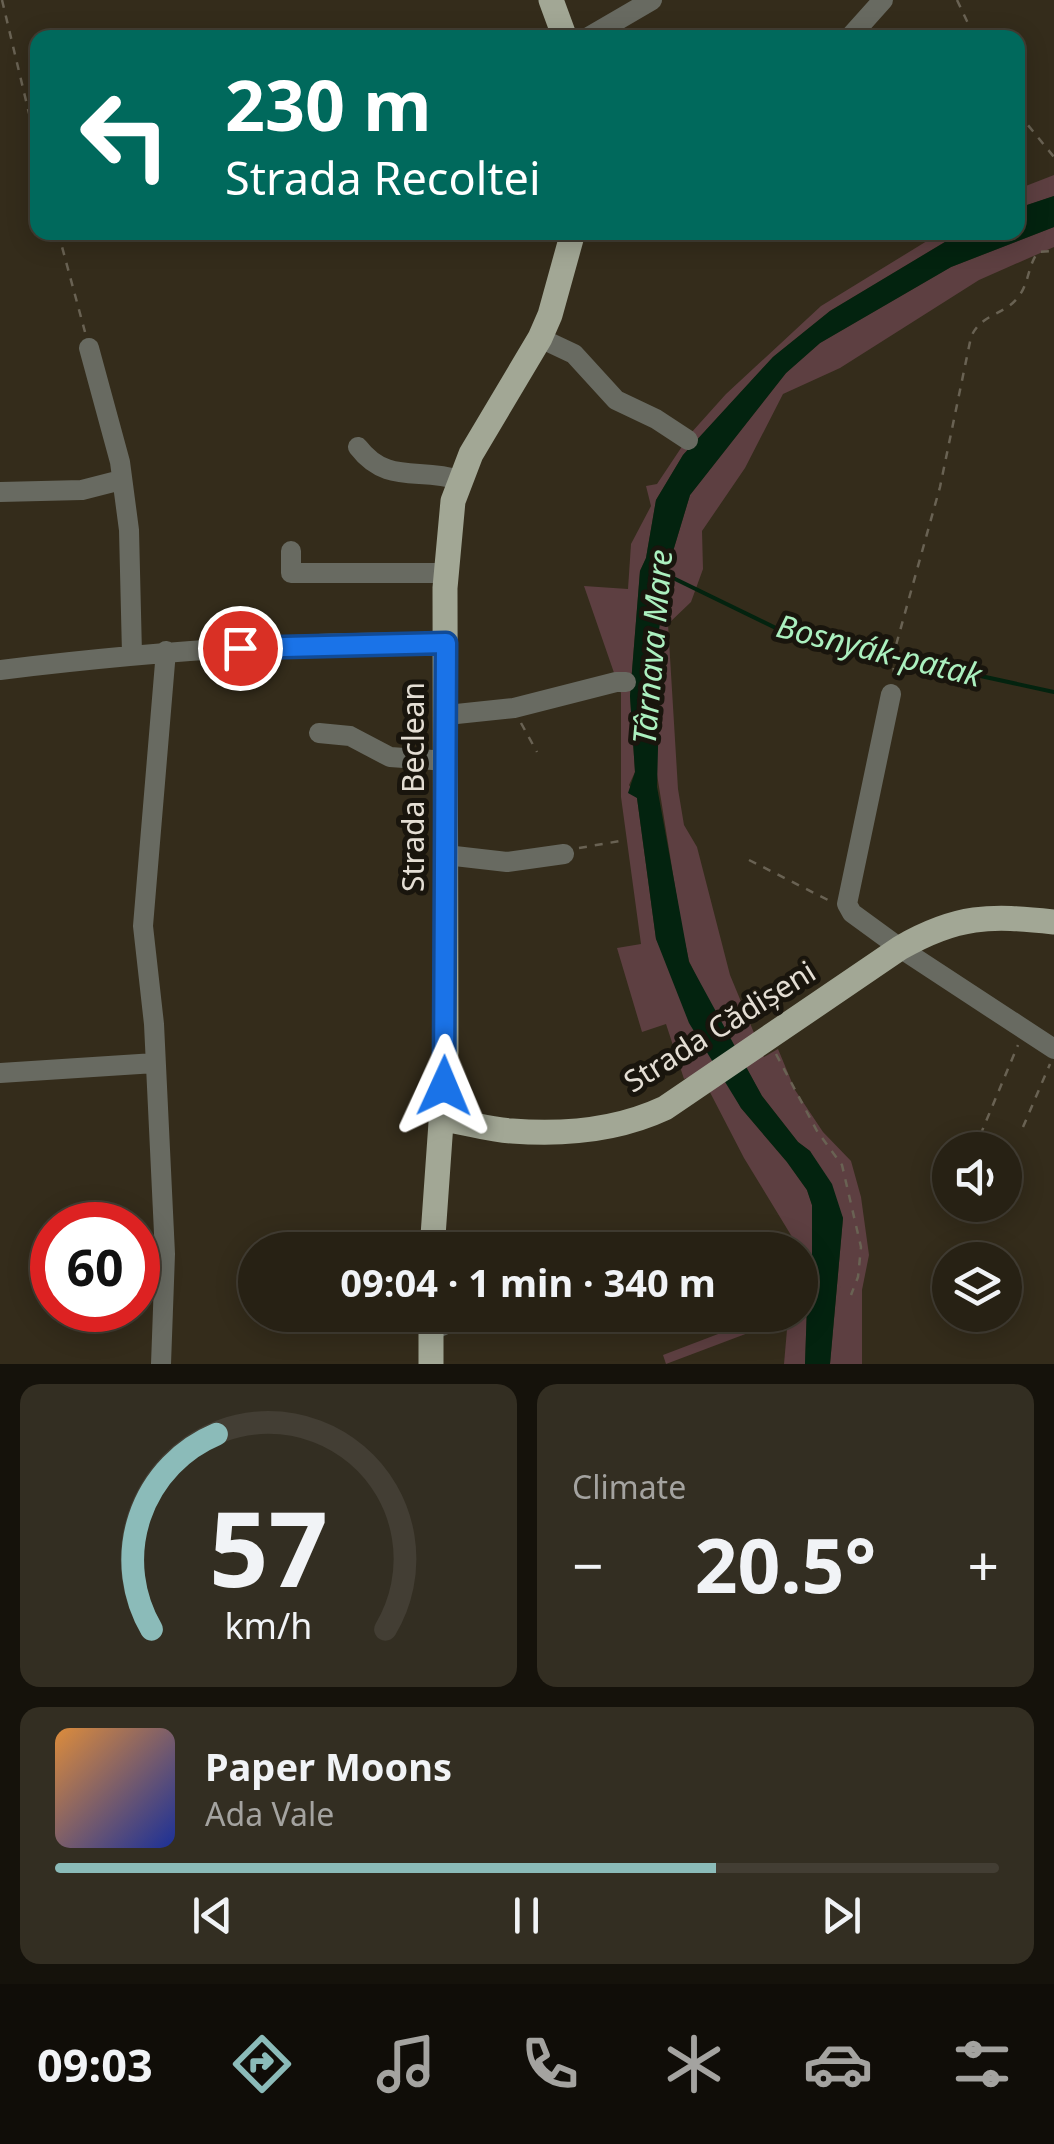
<!DOCTYPE html>
<html lang="en">
<head>
<meta charset="utf-8">
<style>
  :root { --surface:#272114; --page:#332e22; --text:#f1f3f6; --muted:#a4a3a0; --line:#433e34; --accent:#8bbbb9 }
  body { margin:0; font-family:"Noto Sans",sans-serif; background:var(--page); color:var(--text); height:100vh; display:flex; flex-direction:column; font-size:38px; white-space:nowrap }
  * { box-sizing:border-box; margin:0 }
  p { font-size:32px; color:var(--muted) }
  .icon { flex:none; width:55px; height:55px; fill:none; stroke:currentColor; stroke-width:2; stroke-linecap:round; stroke-linejoin:round }
  .map { position:relative; height:1364px; overflow:hidden }
  .drawer { display:flex; flex-direction:column; gap:20px; padding:20px; background:#15120b; flex:1 }
  .drawer>* { flex:none }
  .hud { position:absolute; left:30px; top:30px; width:995px; height:210px; border-radius:20px; box-shadow:0 5px 25px #0003,0 0 0 2px var(--line); background:#00695c; color:#fff; overflow:hidden }
  .tools { position:absolute; left:932px; top:1132px; display:grid; gap:20px }
  .tools a { display:grid; place-items:center; width:90px; height:90px; border-radius:50%; background:var(--surface); box-shadow:0 5px 25px #0003,0 0 0 2px var(--line); font-size:50px }
  .speed { position:absolute; left:30px; top:1202px; display:flex; gap:20px; font-size:50px; font-weight:700; text-align:center }
  .speed>* { display:grid; place-content:center; width:130px; height:130px; border-radius:50%; background:var(--surface); box-shadow:0 5px 25px #0003,0 0 0 2px var(--line); line-height:1 }
  .speed .limit { border:15px solid #d22; background:#fff; color:#111 }
  .pin { position:absolute; display:grid; place-items:center; width:85px; height:85px; color:#fff; margin:-42px; border:5px solid #fff; border-radius:50%; box-shadow:0 2px 10px #0007 }
  .me { position:absolute; width:110px; margin:-55px; rotate:1deg; stroke-linejoin:round; filter:drop-shadow(0 0 8px #0008) }
  .turn { display:flex; align-items:center; gap:35px; height:210px; padding:0 30px; font-size:45px }
  .turn .icon { width:130px; height:130px; stroke-width:2.5 }
  .turn b { display:block; font-size:70px; line-height:85px }
  .big { font-size:75px; font-weight:700; line-height:1.1 }
  .drawer .tile { flex:1; display:flex; flex-direction:column; justify-content:center; gap:15px; min-width:0; padding:0 35px; border-radius:20px; background:var(--page) }
  .drawer .dial { align-items:center; gap:0 }
  .dial svg { height:260px; overflow:visible; fill:none; stroke:var(--line); stroke-width:7; stroke-linecap:round; text-anchor:middle }
  .dial text { fill:var(--text); stroke:none }
  .song { display:flex; align-items:center; gap:30px }
  .cover { width:120px; height:120px; border-radius:15px; background:linear-gradient(135deg,hsl(30 70% 55%),hsl(230 70% 35%)) }
  .played { height:10px; border-radius:5px; background:linear-gradient(90deg,var(--accent) 70%,var(--line) 70%) }
  .keys { display:flex; justify-content:space-around; direction:ltr }
  .heat { display:flex; justify-content:space-between; align-items:center; font-size:55px; direction:ltr }
  .drawer .tiles { flex:1; display:grid; gap:20px; grid-template-columns:1fr 1fr }
  .tile:last-child { grid-column:span 2 }
  .trip { position:absolute; left:238px; top:1232px; width:580px; height:100px; border-radius:50px; background:var(--surface); box-shadow:0 5px 25px #0003,0 0 0 2px var(--line); font-weight:700; line-height:100px; text-align:center }
  .menu { display:flex; height:160px; justify-content:space-around; align-items:center; background:#100d08; color:var(--muted) }
  .menu .icon { width:70px; height:70px }
  .menu .selected { color:var(--accent) }
  .menu b { font-size:45px; color:var(--text) }
  .map>svg:first-child { display:block }
  .green { fill:#5d3f41 }
  .water { fill:#03230f }
  .lines { fill:none; stroke-linecap:round; stroke-linejoin:round }
  .stream { stroke:#03230f; stroke-width:4 }
  .path { stroke:#696253; stroke-width:2.5; stroke-dasharray:8 8; stroke-linecap:butt }
  .minor { stroke:#686a61; stroke-width:20 }
  .major { stroke:#a2a795; stroke-width:25 }
  .route-casing { stroke:#114b97; stroke-width:25 }
  .route { stroke:#1a73e8; stroke-width:18 }
  .labels { text-anchor:middle; stroke-width:10; stroke-linejoin:round; paint-order:stroke }
  .street-label { font-size:30px; fill:#e4ded4; stroke:#19150d }
  .water-label { font-size:32px; font-style:italic; fill:#abf0bf; stroke:#19150d }
</style>
</head>
<body>
<div class="map">
<svg width="1054" height="1364" viewBox="0 0 1054 1364">
  <rect width="100%" height="100%" fill="#342c1b"/>
  <path class="green" d="M1054 175V196L1018 208V189Z
    M1054 227V247L979 280 840 368 783 394 745 468 702 531 703 569 691 602 668 624 678 789 684 825 697 847 730 975 764 1057 778 1049 795 1090 823 1132 851 1161 861 1197 869 1255 862 1290V1364H830L843 1218 810 1151 798 1142 762 1096 706 996 689 961 681 924 655 762 659 626 664 595 673 586 668 568 690 495 786 373 820 343 951 267Z
    M940 233H960L830 311 773 357 683 455 656 500 646 558 640 571 630 696 635 772 629 785 637 798 656 939 741 1108 787 1162 807 1190 812 1205V1276L807 1306 805 1364H784L788 1318 666 1364 663 1355 768 1315H800V1250L744 1158 700 1073 684 1079 666 1024 642 1032 617 948 641 944 621 797V693L584 586 628 589 631 544 651 506 646 486 657 484 691 433 726 394 821 306Z"/>
  <path class="water" d="M1054 196V227L951 267 820 343 786 373 690 495 668 568 673 586 664 595 656 651 660 671 657 787 689 962 762 1096 798 1142 810 1151 832 1184 843 1218 830 1364H805L807 1306 812 1276V1205L807 1190 787 1162 741 1108 689 1023 656 939 637 798 628 793 635 772 630 696 640 571 646 558 656 500 683 455 773 357 830 311 960 233 1018 232V208Z"/>
  <g class="lines">
    <path class="stream" d="M669 576 788 634 1054 692"/>
    <path class="path" d="M2 0 38 151
      M957 0 975 38
      M1018 113 1054 157
      M58 232 85 332
      M894 676 893 656 940 487 971 337C981 313 1006 315 1019 296 1029 283 1028 265 1038 252L1054 251
      M521 723 537 752
      M579 848 620 841
      M749 860 828 900
      M776 1054 817 1131 842 1165 861 1247 858 1277 851 1295
      M1023 1127 1050 1064
      M974 1150 1018 1045"/>
    <path class="minor" d="M587 38 652 0
      M849 38 883 0
      M540 338 574 354 616 400 656 419 688 440
      M89 348 120 462 129 530 132 654
      M358 447C387 485 419 467 459 480
      M0 492 82 490 121 480
      M291 551V573H446
      M0 670C148 652 297 640 447 643
      M891 694 847 904 852 913 900 948 1054 1049
      M447 715 514 708 616 682H626
      M319 733 350 736 390 757 447 761
      M446 855 507 862 564 854
      M0 1073 155 1063
      M431 1331 466 1315
      M161 1364 165 1254 154 1024 143 926 166 651"/>
    <path class="major" d="M551 0 565 38
      M443 1119C466 1122 489 1130 512 1131 564 1135 618 1130 665 1108L900 948C957 915 990 915 1054 922
      M432 1250 446 1052 445 588 453 501 471 454 540 338 550 315 573 232
      M431 1315V1364"/>
  </g>
  <g class="lines">
    <g class="route-casing">
      <path id="route" d="M240 648 446 643 444 1086"/>
    </g>
    <use href="#route" class="route"/>
  </g>
  <g class="labels">
    <g class="street-label">
      <text transform="translate(414 787) rotate(-90)" y="10">Strada Beclean</text>
      <text transform="translate(720 1027) rotate(-32)" y="10">Strada Cădișeni</text>
    </g>
    <g class="water-label">
      <text transform="translate(653 647) rotate(-85)" y="11">Târnava Mare</text>
      <text transform="translate(879 651) rotate(14)" y="11">Bosnyák-patak</text>
    </g>
  </g>
</svg>
<div class="tools">
<a><svg class="icon" aria-label="sound" viewBox="0 0 24 24"><path d="M4 9h4l5-4v14l-5-4H4zM17 9q2 3 0 6"/></svg></a>
<a><svg class="icon" aria-label="layers" viewBox="0 0 24 24"><path d="M12 4l9 5-9 5-9-5zM3 14l9 5 9-5"/></svg></a>
</div>
<div class="speed"><div class="limit">60</div></div>
<div class="pin" style="left:240px;top:648px;background:#d93025"><svg class="icon" aria-label="arrive" viewBox="0 0 24 24"><path d="M6 21V4h12l-3 4 3 4H6"/></svg></div>
<svg class="me" style="left:444px;top:1086px" viewBox="-20 -20 40 40"><path d="M0-17L14 15 0 8-14 15z" fill="#1a73e8" stroke="#fff" stroke-width="4"/></svg>
<div class="trip">09:04 · 1 min · 340 m</div>
<div class="hud">
<div class="turn"><svg class="icon" aria-label="left" viewBox="0 0 24 24"><path d="M17 20v-9H6M10 6l-5 5 5 5"/></svg><div><b>230 m</b>Strada Recoltei</div></div>
</div>
</div>
<section class="drawer">
<div class="tiles">
<div class="tile dial"><svg viewBox="0 0 100 80">
<path d="M14 69A42 42 0 1 1 86 69"/>
<path d="M14 69A42 42 0 0 1 34 9" stroke="#8bbbb9"/>
<text x="50" y="56" font-size="32" font-weight="700">57</text>
<text x="50" y="72" font-size="11">km/h</text>
</svg></div>
<div class="tile"><p>Climate</p>
<div class="heat"><a>−</a><b class="big">20.5°</b><a>+</a></div>
</div>
<div class="tile">
<div class="song"><i class="cover"></i><div><b>Paper Moons</b><p>Ada Vale</p></div></div>
<div class="played"></div>
<div class="keys"><svg class="icon" aria-label="previous" viewBox="0 0 24 24"><path d="M18 5L8 12l10 7zM5 5v14"/></svg><svg class="icon" aria-label="pause" viewBox="0 0 24 24"><path d="M8 5v14M16 5v14"/></svg><svg class="icon" aria-label="next" viewBox="0 0 24 24"><path d="M6 5l10 7-10 7zM19 5v14"/></svg></div>
</div>
</div>
</section>
<nav class="menu">
<b>09:03</b>
<svg class="icon selected" aria-label="directions" viewBox="0 0 24 24"><path d="M12 3l9 9-9 9-9-9zM9 14v-3h6M13 9l2 2-2 2"/></svg>
<svg class="icon" aria-label="music" viewBox="0 0 24 24"><path d="M9 18V5l10-2v13"/><circle cx="6" cy="18" r="3"/><circle cx="16" cy="16" r="3"/></svg>
<svg class="icon" aria-label="phone" viewBox="0 0 24 24"><path d="M5 4h4l2 5-3 2q2 4 5 5l2-3 5 2v4C11 20 4 13 5 4z"/></svg>
<svg class="icon" aria-label="climate" viewBox="0 0 24 24"><path d="M12 3v18M4 7l16 10M4 17L20 7"/></svg>
<svg class="icon" aria-label="car" viewBox="0 0 24 24"><path d="M5 17H2v-5l4-1 3-4h7l3 4 3 1v5h-3M9 17h6M6 11h13"/><circle cx="7" cy="17" r="2"/><circle cx="17" cy="17" r="2"/></svg>
<svg class="icon" aria-label="filters" viewBox="0 0 24 24"><path d="M4 7h16M4 17h16"/><circle cx="9" cy="7" r="2"/><circle cx="15" cy="17" r="2"/></svg>
</nav>
</body>
</html>
